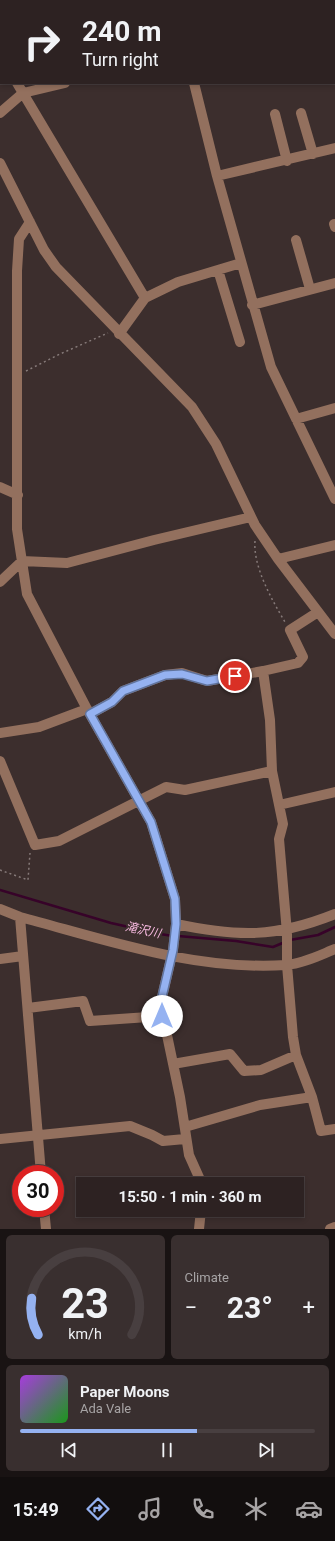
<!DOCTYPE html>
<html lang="en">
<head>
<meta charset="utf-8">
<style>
  :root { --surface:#2d2222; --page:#392f2f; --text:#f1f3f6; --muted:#a7a4a5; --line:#483f40; --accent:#95b2f1 }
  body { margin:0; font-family:Roboto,"Noto Sans JP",sans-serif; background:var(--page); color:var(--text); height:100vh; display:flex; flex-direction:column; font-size:15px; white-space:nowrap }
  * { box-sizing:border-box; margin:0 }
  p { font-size:13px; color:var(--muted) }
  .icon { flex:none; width:22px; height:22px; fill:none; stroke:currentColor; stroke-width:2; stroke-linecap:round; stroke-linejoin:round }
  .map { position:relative; height:1229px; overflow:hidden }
  .side { display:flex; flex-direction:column; gap:6px; padding:6px; background:#191313; flex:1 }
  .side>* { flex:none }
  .hud { position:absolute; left:0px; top:0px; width:335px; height:84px; box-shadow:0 2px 6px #0003,0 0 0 1px var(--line); background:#2d2222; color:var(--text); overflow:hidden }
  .speed { position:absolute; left:12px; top:1165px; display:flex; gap:8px; font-size:20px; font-weight:700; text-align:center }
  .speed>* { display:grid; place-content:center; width:52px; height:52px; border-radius:50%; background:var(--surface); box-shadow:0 2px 6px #0003,0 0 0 1px var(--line); line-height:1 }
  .speed .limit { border:6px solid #d22; background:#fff; color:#111 }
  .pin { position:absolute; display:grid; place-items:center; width:34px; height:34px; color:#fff; margin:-17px; border:2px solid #fff; border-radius:50%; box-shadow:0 1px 4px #0007 }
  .me { position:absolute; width:44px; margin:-22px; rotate:0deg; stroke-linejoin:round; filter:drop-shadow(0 0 3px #0008) }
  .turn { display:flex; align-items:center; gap:14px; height:84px; padding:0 16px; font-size:18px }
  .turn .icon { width:52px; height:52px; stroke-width:2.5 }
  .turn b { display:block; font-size:28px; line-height:34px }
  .big { font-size:30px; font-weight:700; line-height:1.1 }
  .side .card { flex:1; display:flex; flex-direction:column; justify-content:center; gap:6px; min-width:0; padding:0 14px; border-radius:6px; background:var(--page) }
  .side .dial { align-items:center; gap:0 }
  .dial svg { height:104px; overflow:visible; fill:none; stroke:var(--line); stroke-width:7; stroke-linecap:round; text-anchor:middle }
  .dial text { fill:var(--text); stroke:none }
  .song { display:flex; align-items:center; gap:12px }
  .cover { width:48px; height:48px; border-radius:6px; background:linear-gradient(135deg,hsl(280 70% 55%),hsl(120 70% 35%)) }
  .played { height:4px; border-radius:2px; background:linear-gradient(90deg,var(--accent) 60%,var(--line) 60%) }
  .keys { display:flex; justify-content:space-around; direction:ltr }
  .heat { display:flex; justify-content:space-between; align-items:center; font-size:22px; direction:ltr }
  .side .tiles { flex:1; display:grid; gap:6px; grid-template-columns:1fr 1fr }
  .card:last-child { grid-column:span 2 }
  .trip { position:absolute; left:76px; top:1177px; width:228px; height:40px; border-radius:0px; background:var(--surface); box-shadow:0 2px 6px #0003,0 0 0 1px var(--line); font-weight:700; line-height:40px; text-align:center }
  .dock { display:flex; height:64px; justify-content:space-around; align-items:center; background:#120e0e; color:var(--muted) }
  .dock .icon { width:28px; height:28px }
  .dock .on { color:var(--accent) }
  .dock b { font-size:18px; color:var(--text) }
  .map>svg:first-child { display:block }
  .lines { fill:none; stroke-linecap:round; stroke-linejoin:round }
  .stream { stroke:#370329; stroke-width:2.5 }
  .path { stroke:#867a79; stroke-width:1.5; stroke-dasharray:2 3; stroke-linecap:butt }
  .minor { stroke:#93705e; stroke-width:10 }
  .route-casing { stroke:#61749d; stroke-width:10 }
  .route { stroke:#95b2f1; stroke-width:7 }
  .labels { text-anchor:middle; stroke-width:4; stroke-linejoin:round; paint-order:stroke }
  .water-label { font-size:12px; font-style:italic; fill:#fabbe2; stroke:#3c2e2d }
</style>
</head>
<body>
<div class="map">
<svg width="335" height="1229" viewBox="0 0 335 1229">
  <rect width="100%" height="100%" fill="#3c2e2d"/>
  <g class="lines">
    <path class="stream" d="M0 890 111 923 160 934 173 936
      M178 936 236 941 273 947 285 942
      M290 940 318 935 335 927"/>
    <path class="path" d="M26 371 60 354 108 333
      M255 541C253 567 272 600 285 622
      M0 870 28 880 30 853"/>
    <path class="minor" d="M171 0 172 1
      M334 12H335
      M0 55 1 57
      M17 83 145 298
      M194 83 217 176 271 367 335 499
      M0 113 23 93 65 83
      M301 113 313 154
      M275 114 287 161
      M0 163 44 250 56 267 192 407 216 444 255 525 278 559 335 634
      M217 176 335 148
      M30 222 19 239 17 271V529L27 594 87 709 151 822 175 899 176 924 173 950 162 997 163 1016 180 1097 189 1155 202 1184
      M334 224 335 227
      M296 240 310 289
      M218 270 240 342
      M252 305 335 283
      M119 334 145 298 178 282 241 263
      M296 419 335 408
      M0 487 18 495
      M278 559 335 545
      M0 582 22 561 67 563 154 540 251 517
      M263 671 270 720 272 771 283 824 279 839 287 933V965L293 1037 296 1055 312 1097 321 1131 335 1129
      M90 714 112 702 123 691 165 675 182 673 207 681 263 671 298 663 303 657 290 630 318 612
      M0 733 39 727 87 709
      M0 761 35 845 59 841 166 787 185 790 272 771
      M279 805 335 792
      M0 909 20 917C107 940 195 971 286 965 302 964 320 955 335 949
      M20 917 41 1174
      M176 924C238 937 275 938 335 914
      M0 959 23 956
      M28 1008 83 1001 90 1021 163 1016
      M173 1064 230 1054 244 1071 261 1070 296 1055
      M185 1127 260 1105 312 1097
      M0 1139 130 1126 152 1135 163 1141 185 1139
      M44 1208 46 1229
      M199 1229 201 1210
      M330 1229 335 1227"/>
  </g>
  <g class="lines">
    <g class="route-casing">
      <path id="route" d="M162 1016V997L173 950 176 924 175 899 151 822 90 714 112 702 123 691 165 675 182 674 207 681 235 676"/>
    </g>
    <use href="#route" class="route"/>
  </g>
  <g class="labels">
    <g class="water-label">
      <text transform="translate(143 930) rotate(12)" y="4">滝沢川</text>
    </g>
  </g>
</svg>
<div class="speed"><div class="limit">30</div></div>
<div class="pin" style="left:235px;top:676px;background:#d93025"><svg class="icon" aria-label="arrive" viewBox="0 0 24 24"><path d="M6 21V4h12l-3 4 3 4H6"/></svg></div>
<svg class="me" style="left:162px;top:1016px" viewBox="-20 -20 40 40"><circle r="19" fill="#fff"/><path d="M0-13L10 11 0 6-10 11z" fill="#95b2f1"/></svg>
<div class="trip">15:50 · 1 min · 360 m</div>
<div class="hud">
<div class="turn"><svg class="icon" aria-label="right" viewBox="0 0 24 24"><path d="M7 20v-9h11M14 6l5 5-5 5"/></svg><div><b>240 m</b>Turn right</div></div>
</div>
</div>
<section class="side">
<div class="tiles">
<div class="card dial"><svg viewBox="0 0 100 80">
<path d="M14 69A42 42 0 1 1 86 69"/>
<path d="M14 69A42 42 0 0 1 9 41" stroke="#95b2f1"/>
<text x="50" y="56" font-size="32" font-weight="700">23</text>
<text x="50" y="72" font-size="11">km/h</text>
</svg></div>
<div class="card"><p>Climate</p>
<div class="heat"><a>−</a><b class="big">23°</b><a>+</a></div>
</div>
<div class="card">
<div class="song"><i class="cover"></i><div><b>Paper Moons</b><p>Ada Vale</p></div></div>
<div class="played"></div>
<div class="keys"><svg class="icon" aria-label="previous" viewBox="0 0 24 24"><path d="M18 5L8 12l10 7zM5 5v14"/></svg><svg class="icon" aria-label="pause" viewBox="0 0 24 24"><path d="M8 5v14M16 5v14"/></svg><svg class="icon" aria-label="next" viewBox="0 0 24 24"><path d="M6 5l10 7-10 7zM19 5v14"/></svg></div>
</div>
</div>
</section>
<nav class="dock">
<b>15:49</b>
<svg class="icon on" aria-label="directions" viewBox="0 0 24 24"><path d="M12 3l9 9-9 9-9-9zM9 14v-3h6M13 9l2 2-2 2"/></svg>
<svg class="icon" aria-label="music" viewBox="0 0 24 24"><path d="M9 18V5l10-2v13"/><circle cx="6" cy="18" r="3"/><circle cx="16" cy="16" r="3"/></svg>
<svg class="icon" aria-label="phone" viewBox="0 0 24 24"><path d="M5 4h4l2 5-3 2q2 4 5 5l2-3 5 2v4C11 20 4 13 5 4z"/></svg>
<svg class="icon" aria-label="climate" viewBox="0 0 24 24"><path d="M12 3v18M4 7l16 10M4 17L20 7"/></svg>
<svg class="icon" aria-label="car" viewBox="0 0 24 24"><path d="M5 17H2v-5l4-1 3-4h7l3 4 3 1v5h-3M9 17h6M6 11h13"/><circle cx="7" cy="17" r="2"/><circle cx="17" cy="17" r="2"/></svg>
</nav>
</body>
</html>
